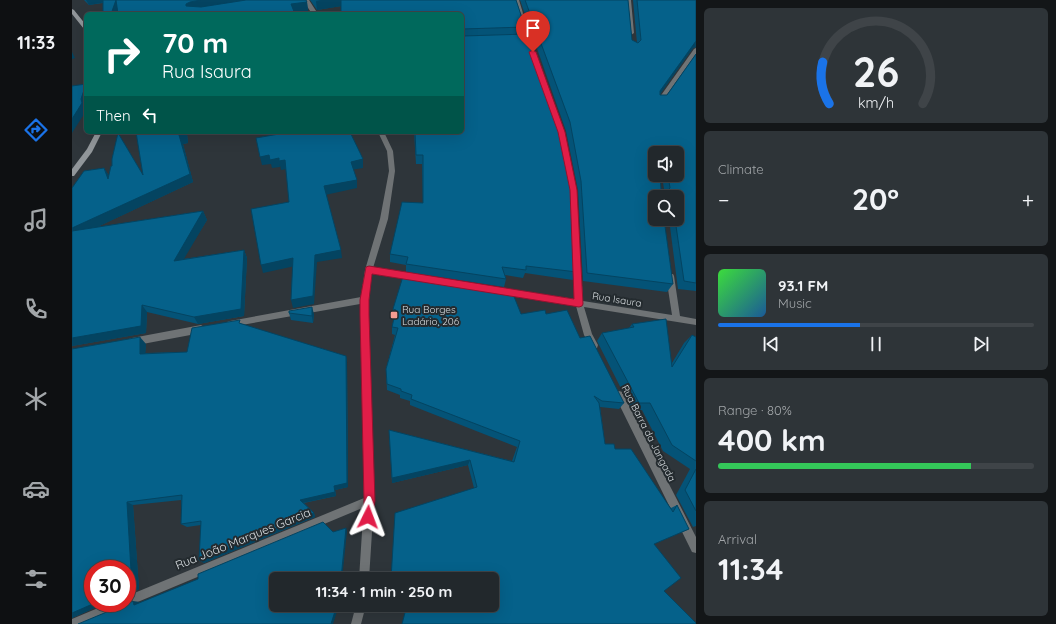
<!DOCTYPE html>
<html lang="en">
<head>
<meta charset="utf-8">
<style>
  :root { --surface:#22282c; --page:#2e3438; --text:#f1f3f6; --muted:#a2a6a9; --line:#3f4448; --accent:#1a73e8 }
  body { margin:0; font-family:Quicksand,sans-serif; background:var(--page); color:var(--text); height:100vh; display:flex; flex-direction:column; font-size:15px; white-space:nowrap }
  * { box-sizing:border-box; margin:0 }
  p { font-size:13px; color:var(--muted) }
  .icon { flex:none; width:22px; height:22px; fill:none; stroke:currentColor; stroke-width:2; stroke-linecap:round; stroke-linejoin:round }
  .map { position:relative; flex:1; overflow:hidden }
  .sheet { display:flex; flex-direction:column; gap:8px; padding:8px; background:#131618; width:360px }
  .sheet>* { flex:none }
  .top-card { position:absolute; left:12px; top:12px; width:380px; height:122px; border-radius:6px; box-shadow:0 4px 16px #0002,0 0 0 1px var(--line); background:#00695c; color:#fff; overflow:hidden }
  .controls { position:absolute; left:576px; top:146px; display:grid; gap:8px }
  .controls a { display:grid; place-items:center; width:36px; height:36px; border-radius:6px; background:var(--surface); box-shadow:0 4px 16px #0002,0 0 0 1px var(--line); font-size:20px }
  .speed { position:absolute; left:12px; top:560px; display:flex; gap:8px; font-size:20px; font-weight:700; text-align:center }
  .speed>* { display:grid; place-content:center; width:52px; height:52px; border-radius:50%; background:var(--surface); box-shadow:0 4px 16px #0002,0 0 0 1px var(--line); line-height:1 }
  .speed .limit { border:6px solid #d22; background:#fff; color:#111 }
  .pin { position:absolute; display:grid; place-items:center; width:34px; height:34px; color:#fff; margin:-41px -17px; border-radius:50% 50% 50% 0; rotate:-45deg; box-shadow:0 0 4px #0007 }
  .pin .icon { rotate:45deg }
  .me { position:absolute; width:44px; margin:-22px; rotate:3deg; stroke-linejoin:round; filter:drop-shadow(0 0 3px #0008) }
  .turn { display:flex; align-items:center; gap:14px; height:84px; padding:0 12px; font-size:18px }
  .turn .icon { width:52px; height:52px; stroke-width:2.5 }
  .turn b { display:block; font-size:28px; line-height:34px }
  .then { display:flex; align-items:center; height:38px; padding:0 12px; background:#0003; gap:8px; font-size:15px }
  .big { font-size:30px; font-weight:800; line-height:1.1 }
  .sheet .card { flex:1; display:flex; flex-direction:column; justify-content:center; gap:6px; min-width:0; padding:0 14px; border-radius:6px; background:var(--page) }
  .sheet .dial { align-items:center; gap:0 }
  .dial svg { height:104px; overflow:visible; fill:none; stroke:var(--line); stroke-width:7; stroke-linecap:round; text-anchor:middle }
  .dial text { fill:var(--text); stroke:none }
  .song { display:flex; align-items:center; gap:12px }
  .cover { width:48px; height:48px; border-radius:6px; background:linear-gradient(135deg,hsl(120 70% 55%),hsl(210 70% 35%)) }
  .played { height:4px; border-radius:2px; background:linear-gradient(90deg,var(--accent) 45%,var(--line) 45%) }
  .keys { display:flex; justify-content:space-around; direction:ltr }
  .heat { display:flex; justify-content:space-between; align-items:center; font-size:22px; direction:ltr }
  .charge { height:6px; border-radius:3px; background:linear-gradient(90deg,#34c759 80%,var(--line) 0) }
  .trip { position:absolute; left:197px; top:572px; width:230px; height:40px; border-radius:6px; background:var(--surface); box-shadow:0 4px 16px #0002,0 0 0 1px var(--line); font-weight:800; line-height:40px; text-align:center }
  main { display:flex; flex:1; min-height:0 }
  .dock { display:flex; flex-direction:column; width:72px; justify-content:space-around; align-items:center; background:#0e1012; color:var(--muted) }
  .dock .icon { width:28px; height:28px }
  .dock .active { color:var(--accent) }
  .dock b { font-size:18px; color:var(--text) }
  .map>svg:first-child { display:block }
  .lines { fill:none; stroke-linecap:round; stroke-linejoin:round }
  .lane { fill:#6f7375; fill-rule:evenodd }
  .street { fill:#6f7375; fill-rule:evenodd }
  .secondary { fill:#91969a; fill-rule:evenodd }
  .wall { fill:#045377; fill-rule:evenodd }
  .shaded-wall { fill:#044461 }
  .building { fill:#05618a; stroke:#044461; fill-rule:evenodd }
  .route { fill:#e11d48; stroke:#92132f }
  .poi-dot { fill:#f59c91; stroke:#242b2f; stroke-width:1.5 }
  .labels { text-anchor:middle; stroke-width:4; stroke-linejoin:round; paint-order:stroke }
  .street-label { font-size:10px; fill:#d7dcdf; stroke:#242b2f }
  .poi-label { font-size:10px; fill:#d7dcdf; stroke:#242b2f; text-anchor:start }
  .near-street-label { font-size:12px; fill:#d7dcdf; stroke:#242b2f }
</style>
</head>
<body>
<main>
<nav class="dock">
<b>11:33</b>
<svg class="icon active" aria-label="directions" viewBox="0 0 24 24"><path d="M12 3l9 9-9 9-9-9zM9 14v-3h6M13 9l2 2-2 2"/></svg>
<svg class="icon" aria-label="music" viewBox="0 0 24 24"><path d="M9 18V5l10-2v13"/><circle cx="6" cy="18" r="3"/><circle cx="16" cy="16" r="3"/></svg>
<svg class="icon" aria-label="phone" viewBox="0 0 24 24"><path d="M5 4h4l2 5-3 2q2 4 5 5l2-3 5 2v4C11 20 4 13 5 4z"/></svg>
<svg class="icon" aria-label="climate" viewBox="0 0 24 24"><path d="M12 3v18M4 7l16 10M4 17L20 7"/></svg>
<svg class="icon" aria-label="car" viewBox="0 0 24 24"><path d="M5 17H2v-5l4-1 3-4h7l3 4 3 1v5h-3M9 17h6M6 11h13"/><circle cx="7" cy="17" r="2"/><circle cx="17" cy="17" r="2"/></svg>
<svg class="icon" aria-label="filters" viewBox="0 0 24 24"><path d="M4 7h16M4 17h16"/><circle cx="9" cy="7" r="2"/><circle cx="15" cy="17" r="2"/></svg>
</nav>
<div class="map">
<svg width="624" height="624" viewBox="0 0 624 624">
  <rect width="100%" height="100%" fill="#2e353a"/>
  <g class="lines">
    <path class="lane" d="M297 496 300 498 302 501 300 504 13 624H0V619L38 603H55V596Z"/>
    <path class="street" d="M231 0H237L246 14H240Z
      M441 0H447L460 43 459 44 454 43Z
      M553 0H559L562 33 559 35 556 33Z
      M624 48V54L589 103H585V101L622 49Z
      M306 132H312L321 151 323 171 316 219 301 268 341 274 344 275 345 277 344 279 341 280 300 274 296 300 302 501 297 579H287L292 501 288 304 158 327 155 326 154 324 155 322 158 321 289 297 293 270 308 219 317 171 315 151Z
      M496 170H500L501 172 504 190 511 301 600 315 594 276 595 274H601L602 276 608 316 624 319V325L512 307 520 334 526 345 525 348 522 349 519 348 512 335 504 306 427 293 426 291 427 289 430 288 503 299 498 190 495 172Z
      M129 325 132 327 133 329 132 331 129 333 60 346 57 345 56 342 57 339 60 338Z
      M547 391 550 392 624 537V553L620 552 544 398 543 395 544 392Z
      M284 605H294L289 624H279Z"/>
    <path class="secondary" d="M0 9 2 10 14 25V30L12 29 0 14Z
      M24 132H30L20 152 2 176H0V169L15 149Z"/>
  </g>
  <path class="wall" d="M12 0H234L235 2 236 11 31 3 17 5Z
    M238 0H444L453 27 451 34 505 272 501 280 453 273 451 278 433 275 434 279 432 287 334 272V265L318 262V254L351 203 350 164H344L342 132H390L269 6 245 10Z
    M448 0H556L560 40 565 43 561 0H624V47L621 48 588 94V95H595L624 54V291L606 289 597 219H605V197H583L601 284 595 292 511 281 506 190 494 131ZM583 153 605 175H583ZM588 175 590 176 592 189H589Z
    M64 132H128L115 134 116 143 111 144 121 182 25 227 131 211 135 220 111 259 172 250 175 258 172 316 126 324 75 312 74 333 0 346V188L12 171 32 168 37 176 39 166H40V159L46 133 71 175Z
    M321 309 449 314H474L508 338 552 403 547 409 528 407 533 444 543 449 599 508 605 505 617 529 582 544 592 591 624 624H330L335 605H420L402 488 396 465 320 483 317 430 440 461 445 447 338 405V401L328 398V395L315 390 314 369 323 335 320 334V327L322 317H321Z
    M217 313 242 314 241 323 219 320Z
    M170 324 274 356 275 362 276 487 263 490 264 496 232 503 242 513 243 517 132 563 127 560 129 525 115 527 109 524V500L61 505 67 589 55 595V569L21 603H34L0 618 74 344 73 353 115 352Z
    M560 324 600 363 612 343 620 335 624 337V526L621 527 604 495 618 469 591 451 570 410H560L525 341 530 333 557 328Z"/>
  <path class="shaded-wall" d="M14 0H33L34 2 17 5Z
    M44 0 46 14H39Z
    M129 0H193L121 11 114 6V4L118 2Z
    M249 0H270V6L245 10 244 1Z
    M235 2 236 11 220 13 219 4Z
    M624 41V47L621 48 584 100 588 91Z
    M0 52 3 58 0 59Z
    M14 85V103L13 106 14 111 0 133V119Z
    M112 132H128L115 134 116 143 111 144 121 182 0 239V228L118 174 107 135Z
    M197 155 207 158 208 167 200 168 199 164 190 165 188 157Z
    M291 159V168L279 170V162Z
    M213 160 215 169 209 170 207 161Z
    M32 168 37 176 36 179Z
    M285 180V188L253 195 252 186Z
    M131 211 135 220 106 269 102 261Z
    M172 250 175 258 172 316 126 324 122 317Z
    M269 250 270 258 245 262 242 304 221 308 219 300 243 255Z
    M221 258 223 266 191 273 189 265Z
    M70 305 75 312 74 333 0 346V338Z
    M240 307 242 314 241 323 240 316Z
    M68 337 74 344 73 360 68 354Z
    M274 356 275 362 276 487 263 490 264 496 230 503 228 500 262 486Z
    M398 460 396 465 320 483V478Z
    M55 502 61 505 67 589 55 595Z
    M242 513 243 517 132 563 127 560Z
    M274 528 275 531 270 579H269Z
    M61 601 68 602 62 605Z
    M23 603H34L0 618V613Z
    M265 605H267L261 624H259Z"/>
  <path class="building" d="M31 0H129L118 2 114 4V6L129 7 174 0H234L235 2 219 4 223 14H46L44 0 39 14H31Z
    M269 0H444L453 27 391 29 390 33V14H269Z
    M453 0H556L560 40 566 43 569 40 565 0H624V41L588 91V95H595L624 54V283L612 281 603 219H605V197H583V219H592L601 284 515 273 509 181 498 122ZM583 153H605V175H596L598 188 596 190 589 189 588 175H583Z
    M390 34 391 36 455 34 488 123 500 182 505 272 454 266V270L430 267 434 279 334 264 336 257 318 254 330 202 351 203V155H344L343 132H390Z
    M14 84 9 99 10 103 0 119V86Z
    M64 132H112L113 134 107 135 118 174 0 228V188L12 171 32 168 36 179 39 166H40V159L46 133 71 175Z
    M206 132H278L291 159 279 162 285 180 252 186 269 250 243 255 241 296 219 300 221 258 189 265 179 209 217 202 213 160 207 161V158L198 160 197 155 188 157 184 138 207 134Z
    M131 211 102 261 172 250 169 309 122 317 70 305 69 326 0 338V231Z
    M332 273 439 289 449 314 473 310 474 314 495 310 508 338 518 336 552 403 530 401 522 396 527 403 533 444H542L543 449H559L601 512 605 505 617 529 582 544 609 578 592 591 624 623V624H330L335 605H420V579H319L323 513 405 487 398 460 320 478 317 430 442 462 448 441 339 399 340 395 329 391V389L315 384 314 369 326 328 320 327 324 310 321 309Z
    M240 307V316L217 313V311Z
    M594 319 600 367 620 335 624 337V461L600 445 578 403H567L530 333 562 327 560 324Z
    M168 320 167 323 274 356 275 483 262 486 263 492 228 500 242 513 127 560 129 521 109 524 110 495 55 502 60 588 55 590V569H21V603H23L0 613V349L68 337V354L115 352 120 328Z
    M624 469V511L613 490Z
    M251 522 261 532 274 528 269 579H204V605H265L259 624H6L61 601 62 605 126 579V574Z"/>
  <path class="route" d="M461 50 464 52 493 132 505 190 511 304 510 306 507 307 300 274 297 300V315L303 501 300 521 296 522 292 521 291 517 292 501 288 315V300L294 267 297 266 502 299 498 190 486 132 457 52Z"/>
  <rect class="poi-dot" x="318" y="311" width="8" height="8" rx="2"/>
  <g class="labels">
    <g class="street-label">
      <text transform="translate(545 299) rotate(9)" y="4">Rua Isaura</text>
      <text transform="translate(577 433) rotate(63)" y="4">Rua Barra da Jangada</text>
    </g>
    <g class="poi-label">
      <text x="330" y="313">Rua Borges<tspan x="330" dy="12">Ladário, 206</tspan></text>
    </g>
    <g class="near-street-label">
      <text transform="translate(171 539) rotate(-22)" y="4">Rua João Marques Garcia</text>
    </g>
  </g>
</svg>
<div class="controls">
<a><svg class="icon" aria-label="sound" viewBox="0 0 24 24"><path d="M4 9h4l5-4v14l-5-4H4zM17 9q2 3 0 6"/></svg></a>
<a><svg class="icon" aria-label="search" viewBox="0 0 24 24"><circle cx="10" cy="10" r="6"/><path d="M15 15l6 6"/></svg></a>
</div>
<div class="speed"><div class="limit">30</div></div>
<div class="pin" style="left:461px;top:52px;background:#d93025"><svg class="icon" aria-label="arrive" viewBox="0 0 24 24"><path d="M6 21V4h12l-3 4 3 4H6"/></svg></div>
<svg class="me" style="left:296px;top:517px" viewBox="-20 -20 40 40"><path d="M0-17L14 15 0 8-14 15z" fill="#e11d48" stroke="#fff" stroke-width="4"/></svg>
<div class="trip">11:34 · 1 min · 250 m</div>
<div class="top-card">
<div class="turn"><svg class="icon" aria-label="right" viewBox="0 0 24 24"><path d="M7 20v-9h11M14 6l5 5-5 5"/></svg><div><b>70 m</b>Rua Isaura</div></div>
<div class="then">Then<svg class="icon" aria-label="left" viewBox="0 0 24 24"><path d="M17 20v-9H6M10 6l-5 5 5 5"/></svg></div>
</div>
</div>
<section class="sheet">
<div class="card dial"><svg viewBox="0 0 100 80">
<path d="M14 69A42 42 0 1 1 86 69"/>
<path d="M14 69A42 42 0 0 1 9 37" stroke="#1a73e8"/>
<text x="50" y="56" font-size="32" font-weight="700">26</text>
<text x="50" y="72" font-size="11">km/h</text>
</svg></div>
<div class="card"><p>Climate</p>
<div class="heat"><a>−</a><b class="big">20°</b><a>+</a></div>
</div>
<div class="card">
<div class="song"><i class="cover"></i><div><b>93.1 FM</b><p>Music</p></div></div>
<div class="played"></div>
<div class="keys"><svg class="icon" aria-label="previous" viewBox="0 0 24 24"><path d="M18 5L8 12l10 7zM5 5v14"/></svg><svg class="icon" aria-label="pause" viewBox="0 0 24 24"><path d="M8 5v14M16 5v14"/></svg><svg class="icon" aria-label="next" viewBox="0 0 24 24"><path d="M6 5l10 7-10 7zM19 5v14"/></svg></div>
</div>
<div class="card"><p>Range · 80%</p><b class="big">400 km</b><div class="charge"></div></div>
<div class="card"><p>Arrival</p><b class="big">11:34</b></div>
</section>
</main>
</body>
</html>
